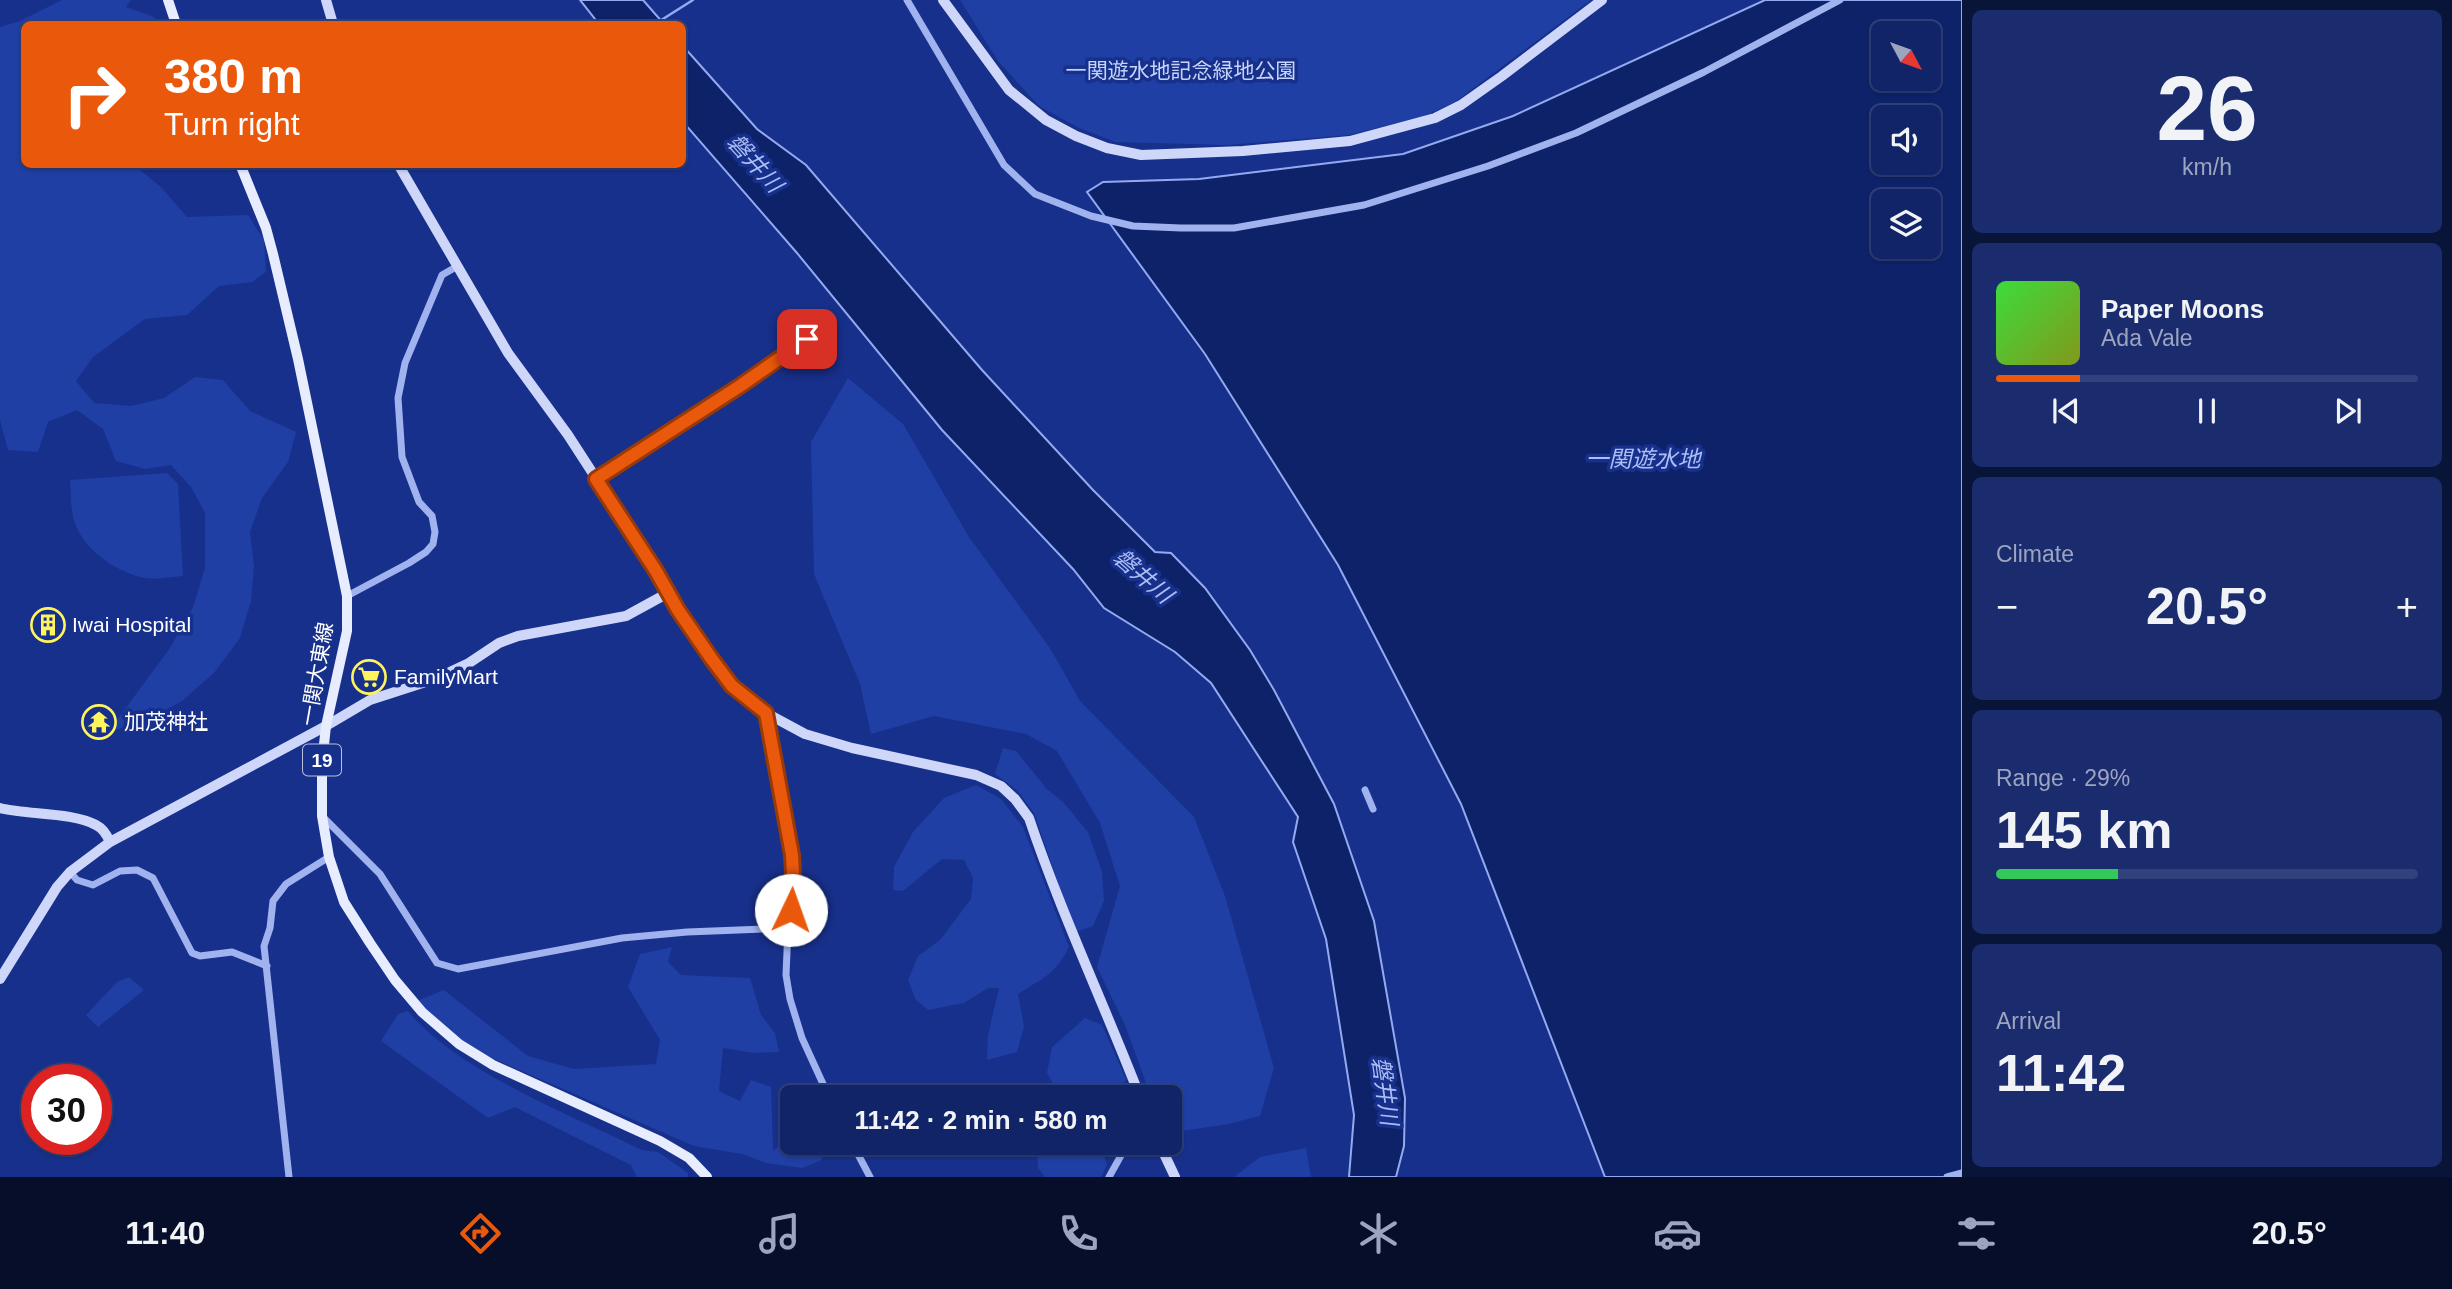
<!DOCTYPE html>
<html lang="en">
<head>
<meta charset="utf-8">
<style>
  :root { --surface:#112468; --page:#1a2c6e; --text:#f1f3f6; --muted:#9ca4c0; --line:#30417c; --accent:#ea580c }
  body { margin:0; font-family:Arial,"Noto Sans JP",sans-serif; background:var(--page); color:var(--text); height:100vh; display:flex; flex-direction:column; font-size:26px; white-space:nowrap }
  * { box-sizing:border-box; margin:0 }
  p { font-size:23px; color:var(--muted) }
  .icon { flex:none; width:38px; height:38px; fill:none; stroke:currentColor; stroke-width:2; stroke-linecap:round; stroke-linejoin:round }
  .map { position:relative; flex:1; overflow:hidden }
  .drawer { display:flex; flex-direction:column; gap:10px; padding:10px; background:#091439; width:490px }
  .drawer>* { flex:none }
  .top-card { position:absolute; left:21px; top:21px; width:665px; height:147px; border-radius:10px; box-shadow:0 2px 5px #0004,0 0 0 2px var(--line); background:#ea580c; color:#fff; overflow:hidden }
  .needle { width:46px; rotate:131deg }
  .tools { position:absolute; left:1871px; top:21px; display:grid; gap:14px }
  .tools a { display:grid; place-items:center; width:70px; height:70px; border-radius:10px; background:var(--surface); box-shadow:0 2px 5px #0004,0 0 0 2px var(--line); font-size:35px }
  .speed { position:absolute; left:21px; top:1064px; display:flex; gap:14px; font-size:35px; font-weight:700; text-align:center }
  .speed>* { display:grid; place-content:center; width:91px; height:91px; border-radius:50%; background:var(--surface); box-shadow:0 2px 5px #0004,0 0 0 2px var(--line); line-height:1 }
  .speed .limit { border:10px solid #d22; background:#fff; color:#111 }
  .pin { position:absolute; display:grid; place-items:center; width:60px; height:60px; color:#fff; margin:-30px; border-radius:14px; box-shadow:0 4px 10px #0006 }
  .me { position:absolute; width:77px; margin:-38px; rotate:3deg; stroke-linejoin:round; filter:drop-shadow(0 0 5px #0008) }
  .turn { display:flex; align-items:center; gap:24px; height:147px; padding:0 28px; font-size:32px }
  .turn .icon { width:91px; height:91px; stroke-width:2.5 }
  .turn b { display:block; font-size:49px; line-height:60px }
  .big { font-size:52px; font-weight:800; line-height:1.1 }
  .drawer .card { flex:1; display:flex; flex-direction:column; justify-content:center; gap:10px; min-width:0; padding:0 24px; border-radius:10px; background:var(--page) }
  .drawer .dial { align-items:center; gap:0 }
  .dial b { font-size:91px; line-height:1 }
  .song { display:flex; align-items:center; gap:21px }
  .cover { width:84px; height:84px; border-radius:10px; background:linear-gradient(135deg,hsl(120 70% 55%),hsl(70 70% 35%)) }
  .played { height:7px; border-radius:4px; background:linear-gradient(90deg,var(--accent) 20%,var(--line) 20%) }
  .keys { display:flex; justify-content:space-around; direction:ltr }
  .heat { display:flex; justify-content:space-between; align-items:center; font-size:38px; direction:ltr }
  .charge { height:10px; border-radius:5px; background:linear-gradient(90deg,#34c759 29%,var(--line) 0) }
  .trip { position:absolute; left:780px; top:1085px; width:402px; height:70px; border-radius:10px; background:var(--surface); box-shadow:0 2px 5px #0004,0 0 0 2px var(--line); font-weight:800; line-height:70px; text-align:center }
  .menu { display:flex; height:112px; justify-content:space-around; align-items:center; background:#070e2a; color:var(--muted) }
  .menu .icon { width:49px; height:49px }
  .menu .selected { color:var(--accent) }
  .menu b { font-size:32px; color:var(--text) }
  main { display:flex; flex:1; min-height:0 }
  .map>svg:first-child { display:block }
  .green { fill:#1f3fa5 }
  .water { fill:#0e2269; stroke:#93aaf1; stroke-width:2; fill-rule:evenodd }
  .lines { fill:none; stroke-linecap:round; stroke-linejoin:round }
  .stream { stroke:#93aaf1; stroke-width:2.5 }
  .street { stroke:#a0b3ef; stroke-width:7 }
  .secondary { stroke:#ced7fa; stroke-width:10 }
  .primary { stroke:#e8ecff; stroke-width:10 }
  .route-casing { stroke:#983908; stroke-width:18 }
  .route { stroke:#ea580c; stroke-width:12 }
  .labels { text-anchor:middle; stroke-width:7; stroke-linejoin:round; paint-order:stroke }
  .shield { fill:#17308b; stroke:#b9c1dc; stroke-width:2 }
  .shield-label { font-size:19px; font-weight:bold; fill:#fff }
  .park-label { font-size:21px; fill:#c6d3fb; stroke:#17308b }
  .poi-label { font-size:21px; fill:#fff; stroke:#17308b; text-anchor:start }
  .street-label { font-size:21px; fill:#fff; stroke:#17308b }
  .water-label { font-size:23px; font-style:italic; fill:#acbef6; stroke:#17308b }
</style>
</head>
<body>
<main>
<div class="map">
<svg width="1962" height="1177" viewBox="0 0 1962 1177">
  <rect width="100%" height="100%" fill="#17308b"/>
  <path class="green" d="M62 0H131L126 7 152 16 161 24H24V164L134 165 162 188 187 217 248 215 264 240 266 272 252 282 219 286 187 315 145 319 93 357 76 381 94 403 131 406 164 398 195 377 223 380 250 411 296 432 288 462 262 498 250 532 254 567 251 601 240 638 214 673 182 701 148 720 108 732 170 648 193 607 205 568V513L191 487 171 465 145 469 116 461 103 429 77 410 48 422 38 452 8 450 0 420V27L20 21Z
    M960 0H1591L1455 102 1424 116 1349 135 1227 145 1116 142 1079 128 1039 106 998 61Z
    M848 378 903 424 969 537 1050 648 1080 701 1194 817 1225 896 1274 1068 1260 1116 1228 1124 1175 1132 1171 1127V1097H1151L1125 1025 1097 967 1120 886 1100 823 1057 751 1026 734 934 716 871 734 860 684 814 574 811 442Z
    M167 473 178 484 183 576C171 577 156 580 145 578 119 573 88 553 77 528 70 514 71 495 70 480Z
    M1003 748 1016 751 1047 789 1064 803 1088 832 1102 872 1104 901 1093 926 1075 932 1034 813 1017 790 995 774Z
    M976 785 1001 799 1023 827 1069 947C1055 975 1043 978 1018 994L1024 1027 1017 1052 987 1060 988 1035 999 988H988L964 1003 928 1010 916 1000 908 980 918 956 940 940 971 899 973 878 964 860 942 859 903 891 893 890 894 867 913 832 944 798Z
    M672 947 668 962 681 975 750 978 761 1015 775 1033 779 1052 754 1053 723 1048 719 1091 740 1101 751 1080 771 1087 773 1151 793 1135V1143H819L822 1160 802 1168 766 1163 742 1154 694 1146 469 1048 417 1001 444 990 528 1056 574 1069 656 1064 660 1040 628 987 640 954Z
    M129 977 144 990 98 1027 86 1015 117 982Z
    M408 1011C457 1071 571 1115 642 1150L658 1152 688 1173V1177H637L631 1165 515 1107 488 1118 381 1041 398 1014Z
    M1085 1018 1102 1025 1126 1079 1118 1097H1060L1047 1073 1052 1047Z
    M1051 1143H1100L1107 1165 1101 1177H1045L1038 1168 1037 1152Z
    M1306 1148 1311 1177H1234L1260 1157Z"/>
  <path class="water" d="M580 0H643L664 24H599Z
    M1765 0H1962V1177H1605L1461 804 1338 565 1205 354 1087 192 1103 182 1199 179 1403 154 1513 116ZM1883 33H1928V79H1883ZM1883 117H1928V163H1883ZM1883 201H1928V247H1883Z
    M683 46 757 129 806 165 982 370 1093 490 1155 552 1171 553 1205 588 1250 650 1274 690 1334 804 1374 921 1405 1098 1404 1146 1396 1177H1349L1354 1115 1326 939 1293 842 1298 817 1211 683 1175 652 1104 608 1073 569 942 430 797 253 683 122Z"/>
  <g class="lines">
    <path class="stream" d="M655 24 693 0"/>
    <path class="street" d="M907 0 1004 165 1035 194 1091 216 1133 226 1181 228H1234L1364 205 1488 166 1576 133 1704 72 1840 0
      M596 479 761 372 822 327
      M347 596 409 563 426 552 433 544 435 532 432 516 419 502 402 457 398 398 405 363 442 275 456 267
      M766 713 792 855 795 892 788 928 786 975 790 999 802 1038 829 1097
      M1365 790 1373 809
      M323 817 380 874 437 963 458 969 622 938 687 932 788 928
      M70 872 77 880 93 885 120 871 137 870 153 878 192 953 200 956 232 952 267 966
      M852 1143 870 1177
      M289 1177 264 946 270 928 273 901 286 884 329 857
      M1109 1177 1128 1143
      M1947 1177 1962 1173"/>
    <path class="secondary" d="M326 0 333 24
      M943 0 1009 90 1046 120 1076 136 1107 148 1141 155 1243 151 1350 141 1435 118 1461 105 1502 76 1602 0
      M398 164 508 353 568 435 656 571 678 610 732 686 766 713 805 734 852 748 976 775 1001 786 1015 799 1029 818C1061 913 1104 1004 1140 1097
      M0 808C28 815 72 812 96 825 102 828 107 835 110 842
      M0 979 57 887 70 872 110 842 326 726 370 700 435 679 469 663 499 643 518 636 626 616 668 593
      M1159 1143 1175 1177"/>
    <path class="primary" d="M168 0 176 24
      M240 164 266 228 273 254 298 359 347 596V631L326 726 322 763V816L329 857 344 902 370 943 395 980 422 1012 459 1044 493 1065 660 1141 689 1158 707 1177"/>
  </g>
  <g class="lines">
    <g class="route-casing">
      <path id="route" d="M791 910 794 892 792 855 766 713 732 686 711 658 678 610 656 571 596 479 740 386 807 339"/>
    </g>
    <use href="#route" class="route"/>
  </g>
  <defs>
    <g id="building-ring" transform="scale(1.75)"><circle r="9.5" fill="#17308b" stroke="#fff35e" stroke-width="1.5"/><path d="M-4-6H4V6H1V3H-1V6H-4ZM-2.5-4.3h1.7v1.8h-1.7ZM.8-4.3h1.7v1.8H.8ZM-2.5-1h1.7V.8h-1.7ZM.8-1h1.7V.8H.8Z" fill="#fff35e"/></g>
    <g id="supermarket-ring" transform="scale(1.75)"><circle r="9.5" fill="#17308b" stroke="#fff35e" stroke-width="1.5"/><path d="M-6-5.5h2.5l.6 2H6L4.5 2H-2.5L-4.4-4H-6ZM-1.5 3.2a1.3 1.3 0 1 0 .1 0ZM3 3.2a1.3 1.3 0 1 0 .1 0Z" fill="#fff35e"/></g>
    <g id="temple-ring" transform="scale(1.75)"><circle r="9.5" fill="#17308b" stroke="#fff35e" stroke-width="1.5"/><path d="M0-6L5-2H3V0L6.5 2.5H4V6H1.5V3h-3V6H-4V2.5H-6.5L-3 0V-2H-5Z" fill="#fff35e"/></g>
  </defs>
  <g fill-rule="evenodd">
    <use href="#building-ring" x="48" y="625"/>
    <use href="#supermarket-ring" x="369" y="677"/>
    <use href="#temple-ring" x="99" y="722"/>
  </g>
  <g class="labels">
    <rect class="shield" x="303" y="744.5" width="38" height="31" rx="5"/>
    <g class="shield-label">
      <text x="322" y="767">19</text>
    </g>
    <g class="park-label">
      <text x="1181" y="78">一関遊水地記念緑地公園</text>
    </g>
    <g class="poi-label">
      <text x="72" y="632">Iwai Hospital</text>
      <text x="394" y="684">FamilyMart</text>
      <text x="124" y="729">加茂神社</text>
    </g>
    <g class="street-label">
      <text transform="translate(317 674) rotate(-80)" y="7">一関大東線</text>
    </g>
    <g class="water-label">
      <text transform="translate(755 163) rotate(48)" y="8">磐井川</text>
      <text x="1643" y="467">一関遊水地</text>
      <text transform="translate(1143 576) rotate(41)" y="8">磐井川</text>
      <text transform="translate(1385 1091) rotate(82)" y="8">磐井川</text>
    </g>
  </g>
</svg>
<div class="tools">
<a><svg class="needle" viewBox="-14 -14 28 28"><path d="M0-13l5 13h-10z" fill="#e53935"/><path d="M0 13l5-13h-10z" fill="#9ca4c0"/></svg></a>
<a><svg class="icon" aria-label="sound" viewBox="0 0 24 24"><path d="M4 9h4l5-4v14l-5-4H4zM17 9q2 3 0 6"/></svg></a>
<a><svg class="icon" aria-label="layers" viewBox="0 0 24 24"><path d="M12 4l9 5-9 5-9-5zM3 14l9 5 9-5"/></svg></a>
</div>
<div class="speed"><div class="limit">30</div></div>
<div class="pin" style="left:807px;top:339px;background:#d93025"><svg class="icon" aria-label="arrive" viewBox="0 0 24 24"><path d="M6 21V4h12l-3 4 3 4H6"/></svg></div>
<svg class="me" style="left:791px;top:910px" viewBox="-20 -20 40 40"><circle r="19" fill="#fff"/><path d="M0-13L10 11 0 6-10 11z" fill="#ea580c"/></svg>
<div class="trip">11:42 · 2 min · 580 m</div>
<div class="top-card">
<div class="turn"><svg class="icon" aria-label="right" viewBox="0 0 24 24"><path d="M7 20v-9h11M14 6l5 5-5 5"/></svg><div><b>380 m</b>Turn right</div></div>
</div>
</div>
<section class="drawer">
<div class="card dial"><b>26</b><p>km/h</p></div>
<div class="card">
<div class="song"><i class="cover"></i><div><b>Paper Moons</b><p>Ada Vale</p></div></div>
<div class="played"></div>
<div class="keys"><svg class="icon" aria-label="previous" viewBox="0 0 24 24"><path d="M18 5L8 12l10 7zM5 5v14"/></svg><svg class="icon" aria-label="pause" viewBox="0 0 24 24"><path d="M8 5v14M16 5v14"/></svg><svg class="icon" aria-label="next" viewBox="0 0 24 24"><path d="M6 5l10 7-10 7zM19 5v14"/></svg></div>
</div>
<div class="card"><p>Climate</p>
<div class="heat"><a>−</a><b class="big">20.5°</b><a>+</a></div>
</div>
<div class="card"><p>Range · 29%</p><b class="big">145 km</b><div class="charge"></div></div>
<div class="card"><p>Arrival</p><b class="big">11:42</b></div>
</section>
</main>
<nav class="menu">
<b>11:40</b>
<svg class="icon selected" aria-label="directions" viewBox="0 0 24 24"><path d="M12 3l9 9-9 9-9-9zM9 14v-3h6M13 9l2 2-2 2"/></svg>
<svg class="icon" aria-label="music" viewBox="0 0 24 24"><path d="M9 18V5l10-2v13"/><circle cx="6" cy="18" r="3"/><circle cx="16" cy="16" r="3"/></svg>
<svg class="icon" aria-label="phone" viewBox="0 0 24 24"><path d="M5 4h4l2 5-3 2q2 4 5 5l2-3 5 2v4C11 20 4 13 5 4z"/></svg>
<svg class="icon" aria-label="climate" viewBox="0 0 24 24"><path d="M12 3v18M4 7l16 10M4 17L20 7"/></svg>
<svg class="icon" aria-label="car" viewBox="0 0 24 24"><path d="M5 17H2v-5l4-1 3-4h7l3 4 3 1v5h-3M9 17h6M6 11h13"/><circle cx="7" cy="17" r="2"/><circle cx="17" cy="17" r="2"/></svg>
<svg class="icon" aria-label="filters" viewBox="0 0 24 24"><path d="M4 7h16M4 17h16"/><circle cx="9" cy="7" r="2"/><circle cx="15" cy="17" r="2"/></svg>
<b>20.5°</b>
</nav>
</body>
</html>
